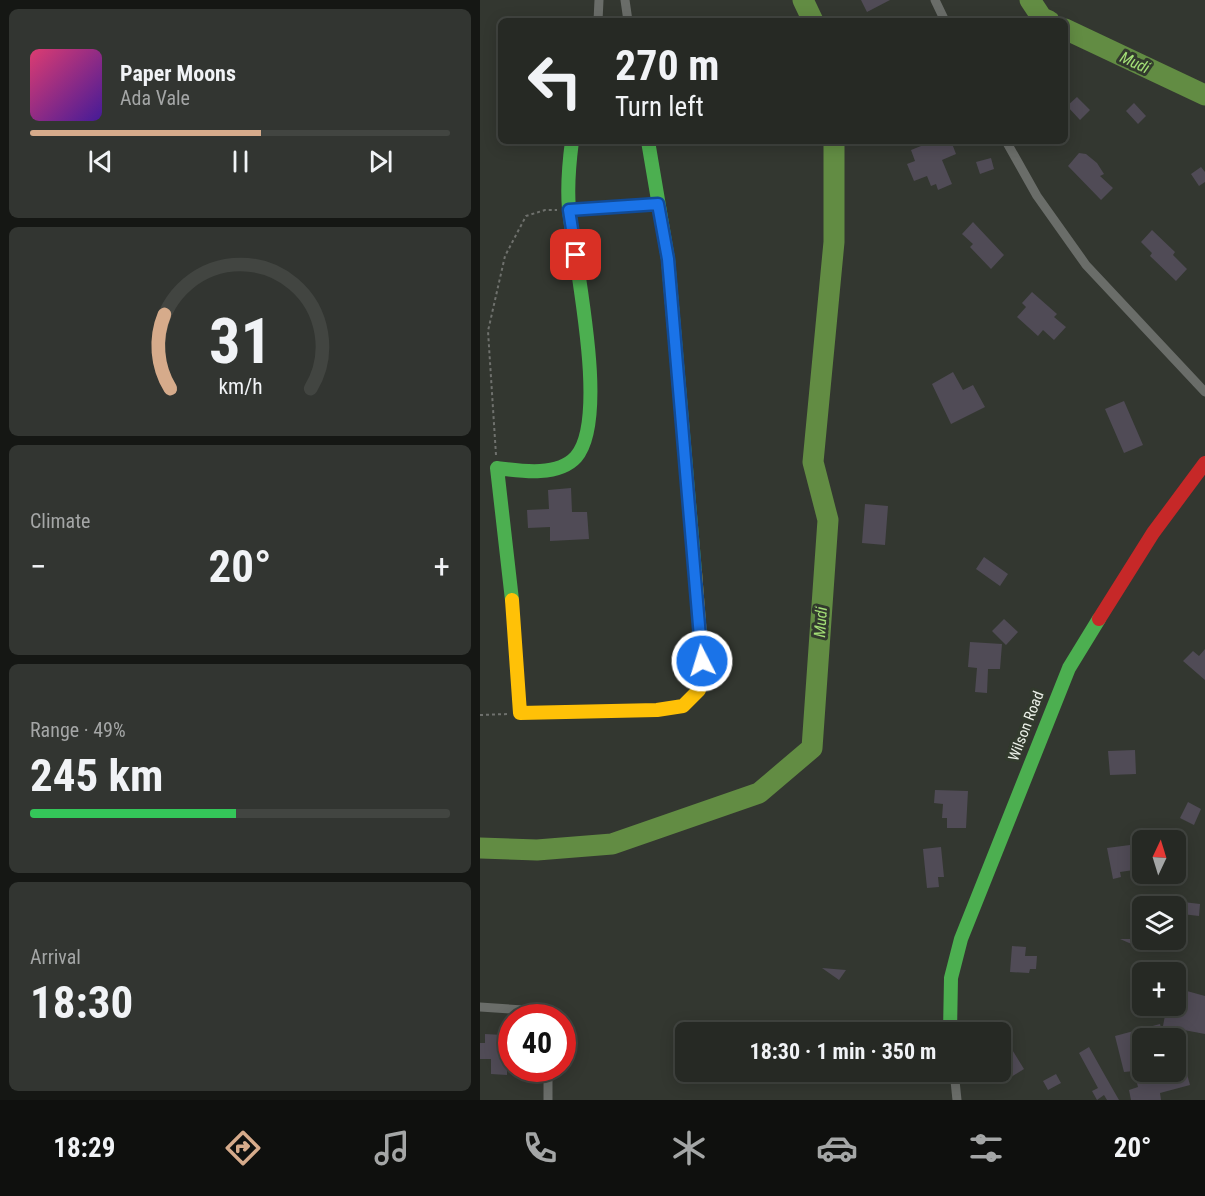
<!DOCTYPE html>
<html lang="en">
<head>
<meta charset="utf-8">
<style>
  :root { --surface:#262924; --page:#323531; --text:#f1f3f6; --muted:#a4a6a6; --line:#424541; --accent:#d6ab8b }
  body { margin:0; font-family:"Roboto Condensed",sans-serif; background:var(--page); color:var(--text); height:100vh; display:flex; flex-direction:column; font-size:22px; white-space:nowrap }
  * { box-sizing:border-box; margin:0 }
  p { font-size:20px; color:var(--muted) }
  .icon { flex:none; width:33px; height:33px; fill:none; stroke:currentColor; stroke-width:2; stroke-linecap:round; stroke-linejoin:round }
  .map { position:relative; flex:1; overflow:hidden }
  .sheet { display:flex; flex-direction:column; gap:9px; padding:9px; background:#151714; width:480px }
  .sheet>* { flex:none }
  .banner { position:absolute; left:18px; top:18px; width:570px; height:126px; border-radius:9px; box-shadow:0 3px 15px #0003,0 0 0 2px var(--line); background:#262924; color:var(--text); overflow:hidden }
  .needle { width:39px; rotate:4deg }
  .controls { position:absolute; left:652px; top:830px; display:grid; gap:12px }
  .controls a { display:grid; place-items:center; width:54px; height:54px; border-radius:9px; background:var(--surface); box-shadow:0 3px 15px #0003,0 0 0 2px var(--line); font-size:30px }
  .speed { position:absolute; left:18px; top:1004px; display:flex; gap:12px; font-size:30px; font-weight:700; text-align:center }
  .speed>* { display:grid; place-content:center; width:78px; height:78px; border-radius:50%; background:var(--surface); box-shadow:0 3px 15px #0003,0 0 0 2px var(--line); line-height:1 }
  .speed .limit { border:9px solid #d22; background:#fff; color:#111 }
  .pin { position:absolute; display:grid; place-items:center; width:51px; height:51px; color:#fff; margin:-26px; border-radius:12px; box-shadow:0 3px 9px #0006 }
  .me { position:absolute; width:66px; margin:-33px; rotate:355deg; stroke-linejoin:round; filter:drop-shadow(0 0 4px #0008) }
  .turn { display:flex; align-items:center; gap:21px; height:126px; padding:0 18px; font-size:27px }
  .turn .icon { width:78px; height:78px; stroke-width:2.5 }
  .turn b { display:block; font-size:42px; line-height:51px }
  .big { font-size:45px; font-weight:700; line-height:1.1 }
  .sheet .tile { flex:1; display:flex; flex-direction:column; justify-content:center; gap:9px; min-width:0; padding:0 21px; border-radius:9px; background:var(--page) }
  .sheet .dial { align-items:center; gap:0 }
  .dial svg { height:156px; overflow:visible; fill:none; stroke:var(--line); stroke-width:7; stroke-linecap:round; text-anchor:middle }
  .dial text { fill:var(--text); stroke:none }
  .song { display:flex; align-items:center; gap:18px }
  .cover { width:72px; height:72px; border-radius:9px; background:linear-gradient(135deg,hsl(340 70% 55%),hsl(260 70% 35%)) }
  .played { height:6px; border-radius:3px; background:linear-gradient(90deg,var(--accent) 55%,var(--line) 55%) }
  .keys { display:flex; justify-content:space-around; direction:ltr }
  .heat { display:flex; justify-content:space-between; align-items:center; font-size:33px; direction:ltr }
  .charge { height:9px; border-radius:4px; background:linear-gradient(90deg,#34c759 49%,var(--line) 0) }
  .trip { position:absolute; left:195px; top:1022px; width:336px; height:60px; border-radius:9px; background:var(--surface); box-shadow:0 3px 15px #0003,0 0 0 2px var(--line); font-weight:700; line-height:60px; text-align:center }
  .tabs { display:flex; height:96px; justify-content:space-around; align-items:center; background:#0f100e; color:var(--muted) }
  .tabs .icon { width:42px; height:42px }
  .tabs .current { color:var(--accent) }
  .tabs b { font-size:27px; color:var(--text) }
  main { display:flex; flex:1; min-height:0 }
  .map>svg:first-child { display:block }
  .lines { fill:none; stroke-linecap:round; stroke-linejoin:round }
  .river { stroke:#628c43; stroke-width:21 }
  .building { fill:#504b56 }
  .path { stroke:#6f716d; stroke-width:2; stroke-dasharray:3 3; stroke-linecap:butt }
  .street { stroke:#6a6d69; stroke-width:9 }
  .fast { stroke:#4caf50; stroke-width:14 }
  .slow { stroke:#ffc107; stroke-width:14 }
  .jam { stroke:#c62828; stroke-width:14 }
  .route-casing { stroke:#114b97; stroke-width:15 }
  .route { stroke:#1a73e8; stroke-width:10 }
  .labels { text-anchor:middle; stroke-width:6; stroke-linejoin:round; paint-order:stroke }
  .street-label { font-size:15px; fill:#ecf1e9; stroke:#323a2d }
  .water-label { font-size:16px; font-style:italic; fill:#a4e077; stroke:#323a2d }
</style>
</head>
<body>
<main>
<section class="sheet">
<div class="tile">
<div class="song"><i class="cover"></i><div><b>Paper Moons</b><p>Ada Vale</p></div></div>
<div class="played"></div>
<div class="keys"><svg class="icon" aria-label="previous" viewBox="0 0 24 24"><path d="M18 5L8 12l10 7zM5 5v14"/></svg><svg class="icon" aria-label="pause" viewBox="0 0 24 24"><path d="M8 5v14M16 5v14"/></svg><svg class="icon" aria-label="next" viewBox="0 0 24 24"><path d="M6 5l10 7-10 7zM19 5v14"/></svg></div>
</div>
<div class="tile dial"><svg viewBox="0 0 100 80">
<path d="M14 69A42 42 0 1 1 86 69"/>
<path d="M14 69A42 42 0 0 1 11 31" stroke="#d6ab8b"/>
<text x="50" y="56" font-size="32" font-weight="700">31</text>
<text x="50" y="72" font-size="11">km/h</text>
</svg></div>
<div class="tile"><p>Climate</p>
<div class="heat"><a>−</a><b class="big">20°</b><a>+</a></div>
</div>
<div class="tile"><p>Range · 49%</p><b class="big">245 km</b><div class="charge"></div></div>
<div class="tile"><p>Arrival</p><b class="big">18:30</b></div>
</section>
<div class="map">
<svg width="725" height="1100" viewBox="0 0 725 1100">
  <rect width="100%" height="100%" fill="#333730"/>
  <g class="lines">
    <path class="river" d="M323 0 333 21
      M550 0 562 18 569 21
      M585 29 725 95
      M0 848 57 850 132 844 279 793 332 748 348 520 333 462 354 242V141"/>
  </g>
  <path class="building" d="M381 0H410L387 12Z
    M597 97 610 110 600 120 587 106Z
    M654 103 666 116 658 124 646 111Z
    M467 141H471L476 154 462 160 472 184 458 190 456 184 451 186 447 176 434 181 427 164 435 161 431 150 451 142 453 146Z
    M599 153 606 154 617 163 624 174 620 176 633 188 621 200 588 166Z
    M511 158 514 169 500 174 496 162Z
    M721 167 725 172V182L719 186 711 174Z
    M493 222 524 255 511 269 490 247 493 244 482 234Z
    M672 230 695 252 693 255 707 269 696 281 670 256 672 253 661 242Z
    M552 292 577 314 574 317 586 327 574 340 563 330 558 336 537 317 546 307 542 303Z
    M473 372 483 390 493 385 505 407 471 424 452 384Z
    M644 401 663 445 644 453 625 409Z
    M91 488 92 512H107L109 539 70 541V527L48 528 47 510 69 509 68 490Z
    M385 504 408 506 405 545 382 543Z
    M504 557 528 574 520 586 496 569Z
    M524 619 538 632 526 645 512 631Z
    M490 642 522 644 520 669H508L507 693 495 692 497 668 488 667Z
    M725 649V680L703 661 713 651 719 656Z
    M655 750 656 774 630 775 628 751Z
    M455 790 488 791 486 828H467V818H462L463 804 454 803Z
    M708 802 721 809 714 825 700 818Z
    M650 845 654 870 640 872 641 877 633 879 627 848Z
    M461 847 464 877H458L459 887 447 888 443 849Z
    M703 902 720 904 719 916 702 914Z
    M656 927 663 930V939H675L670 952 640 939H651Z
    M532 946 546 947 545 956H557L556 969H550L549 973 530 972Z
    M342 968 366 970 359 980Z
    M696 988 725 996V1034L683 1026 687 1005H696Z
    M680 1024 684 1038H663V1071H696V1045H699L710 1085 680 1093 681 1100H651L649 1090 658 1087 654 1071 644 1072 635 1036Z
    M5 1034 23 1035V1043L32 1044V1061H27V1075L11 1074V1059H0V1043H5Z
    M528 1043 544 1069 531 1077 520 1060V1048Z
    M609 1047 623 1072 639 1100H627L624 1095 617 1100 612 1091 618 1088 599 1053Z
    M576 1074 581 1083 568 1090 563 1081Z"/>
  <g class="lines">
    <path class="path" d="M16 455 8 331 25 256 46 216 65 210H77
      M0 715 28 714"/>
    <path class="street" d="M145 0 148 21
      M455 0 465 21
      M118 21 119 0
      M526 141 557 196 606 265 725 392
      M89 210 178 204
      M0 1007 43 1010 57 1017
      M474 1071 477 1100
      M68 1100V1068"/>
    <path class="fast" d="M168 141 188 259 215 572
      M32 600 17 468C40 471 78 477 96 457 130 418 94 261 89 209 87 187 89 164 92 141
      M470 1032 471 978 481 939 589 668 619 619"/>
    <path class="slow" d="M32 600 40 713 177 710 203 706 219 690 222 661 215 572"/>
    <path class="jam" d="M619 619 673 533 725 463"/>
  </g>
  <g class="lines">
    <g class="route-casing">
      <path id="route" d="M96 255 89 210 178 204 188 259 222 661"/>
    </g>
    <use href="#route" class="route"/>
  </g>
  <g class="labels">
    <g class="street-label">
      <text transform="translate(546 726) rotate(-69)" y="5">Wilson Road</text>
    </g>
    <g class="water-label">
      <text transform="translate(655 62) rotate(25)" y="6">Mudi</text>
      <text transform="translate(340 622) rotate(-86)" y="6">Mudi</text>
    </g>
  </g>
</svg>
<div class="controls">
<a><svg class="needle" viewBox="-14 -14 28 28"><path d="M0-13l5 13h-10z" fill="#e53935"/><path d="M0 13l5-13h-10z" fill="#a4a6a6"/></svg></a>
<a><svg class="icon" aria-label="layers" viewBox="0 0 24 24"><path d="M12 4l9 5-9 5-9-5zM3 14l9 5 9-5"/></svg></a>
<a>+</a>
<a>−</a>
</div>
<div class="speed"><div class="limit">40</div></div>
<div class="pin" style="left:96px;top:255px;background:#d93025"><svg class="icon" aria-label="arrive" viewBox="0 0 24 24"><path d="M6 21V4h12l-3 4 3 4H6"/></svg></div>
<svg class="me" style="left:222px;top:661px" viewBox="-20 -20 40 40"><circle r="17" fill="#1a73e8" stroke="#fff" stroke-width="3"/><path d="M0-11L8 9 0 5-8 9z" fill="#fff"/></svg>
<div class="trip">18:30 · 1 min · 350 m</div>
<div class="banner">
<div class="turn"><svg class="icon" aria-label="left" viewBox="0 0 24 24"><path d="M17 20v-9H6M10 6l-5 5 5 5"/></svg><div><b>270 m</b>Turn left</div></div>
</div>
</div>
</main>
<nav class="tabs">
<b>18:29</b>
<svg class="icon current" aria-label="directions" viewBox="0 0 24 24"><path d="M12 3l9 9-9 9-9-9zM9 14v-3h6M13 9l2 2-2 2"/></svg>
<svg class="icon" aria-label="music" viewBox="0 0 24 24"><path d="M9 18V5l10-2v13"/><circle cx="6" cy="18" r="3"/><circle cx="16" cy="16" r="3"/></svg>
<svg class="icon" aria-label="phone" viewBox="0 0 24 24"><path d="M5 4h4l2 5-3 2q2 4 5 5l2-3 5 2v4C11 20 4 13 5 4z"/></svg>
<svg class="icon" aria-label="climate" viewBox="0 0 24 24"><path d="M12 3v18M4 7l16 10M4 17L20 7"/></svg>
<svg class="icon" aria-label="car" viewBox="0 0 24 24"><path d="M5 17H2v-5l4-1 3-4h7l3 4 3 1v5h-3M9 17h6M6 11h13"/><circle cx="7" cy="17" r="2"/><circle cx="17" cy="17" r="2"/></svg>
<svg class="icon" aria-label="filters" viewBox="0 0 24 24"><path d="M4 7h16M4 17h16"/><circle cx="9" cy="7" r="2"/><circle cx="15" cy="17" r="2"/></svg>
<b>20°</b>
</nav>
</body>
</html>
